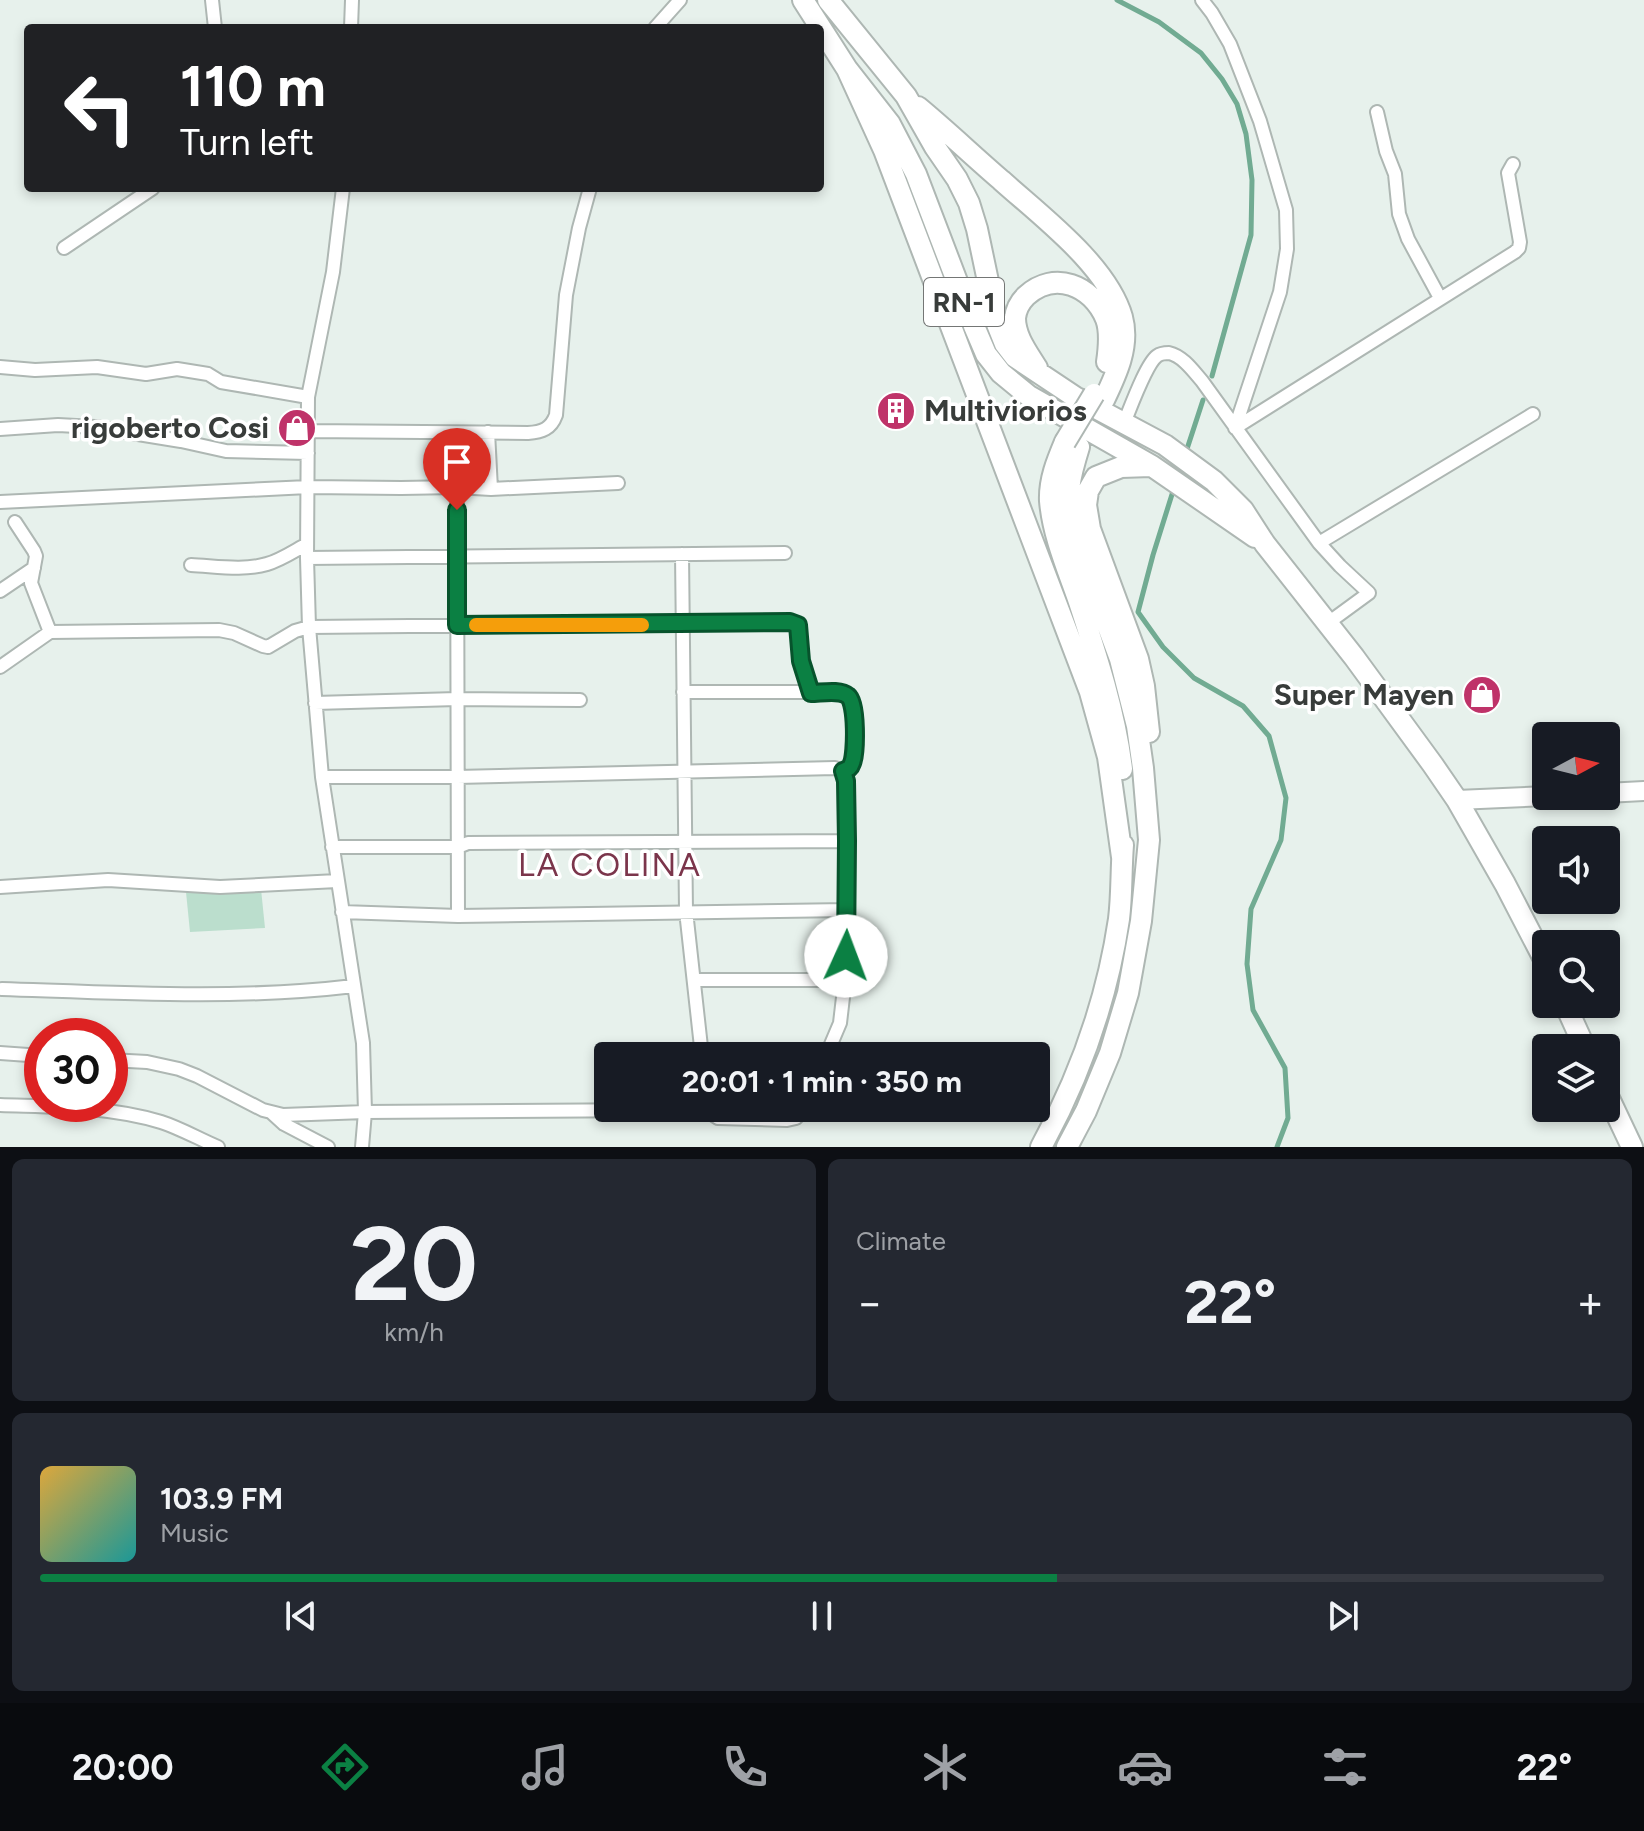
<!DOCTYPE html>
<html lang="en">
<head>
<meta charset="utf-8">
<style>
  :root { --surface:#171b24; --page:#242831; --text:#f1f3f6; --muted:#9ea1a6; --line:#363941; --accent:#0b8043 }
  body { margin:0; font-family:Figtree,sans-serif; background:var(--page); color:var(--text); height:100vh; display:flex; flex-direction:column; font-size:30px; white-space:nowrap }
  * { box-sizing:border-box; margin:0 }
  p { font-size:26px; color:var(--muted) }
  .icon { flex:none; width:44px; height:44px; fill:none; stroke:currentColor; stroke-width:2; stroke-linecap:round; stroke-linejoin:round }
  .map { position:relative; height:1147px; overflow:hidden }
  .drawer { display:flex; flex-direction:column; gap:12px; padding:12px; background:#0d0f14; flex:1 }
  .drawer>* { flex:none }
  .banner { position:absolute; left:24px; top:24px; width:800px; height:168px; border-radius:8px; box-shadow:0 4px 12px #0003; background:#202124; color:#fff; overflow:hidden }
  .needle { width:52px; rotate:83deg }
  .buttons { position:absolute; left:1532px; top:722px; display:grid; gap:16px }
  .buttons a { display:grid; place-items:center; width:88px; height:88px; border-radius:8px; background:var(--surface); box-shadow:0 4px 12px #0003; font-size:40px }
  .speed { position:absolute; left:24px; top:1018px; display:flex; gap:16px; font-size:40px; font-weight:700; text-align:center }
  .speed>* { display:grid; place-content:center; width:104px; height:104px; border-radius:50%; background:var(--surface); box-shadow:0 4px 12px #0003; line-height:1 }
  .speed .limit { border:12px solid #d22; background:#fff; color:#111 }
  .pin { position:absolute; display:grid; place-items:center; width:68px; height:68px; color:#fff; margin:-82px -34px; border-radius:50% 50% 50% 0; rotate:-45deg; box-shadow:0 0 8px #0007 }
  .pin .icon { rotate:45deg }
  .me { position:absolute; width:88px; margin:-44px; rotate:2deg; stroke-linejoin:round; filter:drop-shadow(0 0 6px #0008) }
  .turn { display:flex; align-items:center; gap:28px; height:168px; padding:0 24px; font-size:36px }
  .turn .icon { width:104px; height:104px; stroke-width:2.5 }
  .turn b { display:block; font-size:56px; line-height:68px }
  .big { font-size:60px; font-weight:700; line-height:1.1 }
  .drawer .tile { flex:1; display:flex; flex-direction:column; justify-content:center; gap:12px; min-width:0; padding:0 28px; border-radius:12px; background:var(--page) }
  .drawer .dial { align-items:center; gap:0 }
  .dial b { font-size:104px; line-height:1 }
  .song { display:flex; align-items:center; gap:24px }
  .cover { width:96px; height:96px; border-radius:12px; background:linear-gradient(135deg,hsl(40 70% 55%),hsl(180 70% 35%)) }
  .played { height:8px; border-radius:4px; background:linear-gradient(90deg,var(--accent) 65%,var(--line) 65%) }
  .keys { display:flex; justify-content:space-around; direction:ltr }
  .heat { display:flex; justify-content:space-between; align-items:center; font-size:44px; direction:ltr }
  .drawer .tiles { flex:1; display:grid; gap:12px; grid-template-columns:1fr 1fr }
  .tile:last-child { grid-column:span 2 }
  .trip { position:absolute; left:594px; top:1042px; width:456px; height:80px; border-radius:8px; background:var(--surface); box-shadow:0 4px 12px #0003; font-weight:700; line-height:80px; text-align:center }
  .dock { display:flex; height:128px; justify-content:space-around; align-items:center; background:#090b0e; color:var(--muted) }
  .dock .icon { width:56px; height:56px }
  .dock .active { color:var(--accent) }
  .dock b { font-size:36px; color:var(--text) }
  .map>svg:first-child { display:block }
  .green { fill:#bbdecd }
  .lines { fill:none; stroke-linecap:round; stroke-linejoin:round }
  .stream { stroke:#71ab92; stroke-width:5 }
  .street-casing { stroke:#aeb7b3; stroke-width:16 }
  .secondary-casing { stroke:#aeb7b3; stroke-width:22 }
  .primary-casing { stroke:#aeb7b3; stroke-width:24 }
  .street { stroke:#fff; stroke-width:12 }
  .secondary { stroke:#fff; stroke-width:18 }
  .primary { stroke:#fff; stroke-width:20 }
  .primary-bridge-casing { stroke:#aeb7b3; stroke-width:24; stroke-linecap:butt }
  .primary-bridge { stroke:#fff; stroke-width:20 }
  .route-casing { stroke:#07532c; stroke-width:20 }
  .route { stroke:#0b8043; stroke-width:14 }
  .slow { stroke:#f59e0b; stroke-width:14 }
  .labels { text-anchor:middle; stroke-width:7; stroke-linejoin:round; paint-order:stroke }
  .shield { fill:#fff; stroke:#747675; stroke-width:2 }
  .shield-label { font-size:28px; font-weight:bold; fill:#383c3a }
  .poi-label { font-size:30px; font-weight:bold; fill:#383c3a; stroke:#fff; text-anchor:end }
  .neighbourhood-label { font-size:32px; letter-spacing:2px; fill:#7b354b; stroke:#fff }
</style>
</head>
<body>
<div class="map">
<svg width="1644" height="1147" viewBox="0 0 1644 1147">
  <rect width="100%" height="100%" fill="#e7f1ec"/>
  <path class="green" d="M261 889 265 928 190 932 186 892Z"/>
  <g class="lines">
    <path class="stream" d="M1117 0 1159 22 1201 53 1222 79 1237 104 1246 134 1252 180 1251 235 1212 376
      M1186 452 1203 400
      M1174 488 1153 555 1138 612 1163 647 1194 678 1243 706 1269 736 1286 798 1281 840 1251 909 1247 964 1253 1010 1285 1068 1288 1118 1277 1147"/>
    <g class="street-casing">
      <path id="street" d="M212 0 215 28
        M1202 0 1212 13 1230 44 1260 121 1286 210 1287 249 1280 292 1235 428
        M351 28 352 0
        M655 28 680 0
        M1377 112 1386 151 1395 174 1399 214 1408 239 1440 298
        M343 188 333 272 308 397 307 558 309 627 322 777 363 1043 365 1112 362 1147
        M64 248 153 188
        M0 367 35 370 97 367 146 374 177 369 208 374 221 382 308 397
        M1124 423C1130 409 1146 364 1157 356 1161 353 1165 353 1169 353 1183 356 1194 372 1202 381L1319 543 1340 566 1369 593 1328 623
        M1235 428 1515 252 1519 248 1520 242 1508 173 1513 164
        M0 429 58 425 95 427 181 441 226 451 308 453
        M308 431 528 433C542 432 551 429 556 415L566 295 579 228 590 188
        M488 432 491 489
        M457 487 458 916
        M0 502 308 487 401 488 457 487 491 489 618 483
        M15 522 34 551 36 556 31 583 50 632
        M1319 543 1533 414
        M682 554 686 911 702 1056
        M307 558 785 553
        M191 565C215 566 244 571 267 564 281 560 294 551 307 544
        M0 591 34 568
        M0 667 50 632 219 630 234 633 263 646 268 647 295 631 309 627 790 622 796 624 799 628 801 661 811 693
        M683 692H838C844 693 846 692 850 697 857 705 856 752 852 762 850 769 849 768 843 771
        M315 703 457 699 580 700
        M322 777H457L835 768 843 771
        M332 847H458L468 843 847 841
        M0 887 108 880 220 887 337 881
        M342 912 458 916 847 910
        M694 980H845
        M2 989C120 993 237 1000 354 986
        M701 1051H829
        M0 1053 42 1056
        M826 1056 840 1023 845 980 847 910 846 777 843 771
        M110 1060 147 1062 179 1069 197 1076 263 1110 283 1115 365 1112 662 1110
        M0 1105C54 1107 108 1106 161 1122 180 1128 199 1139 218 1147
        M708 1108 709 1112 718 1118 787 1120 796 1118 804 1108
        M272 1113 284 1124 328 1147"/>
    </g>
    <g class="secondary-casing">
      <path id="secondary" d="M1606 793 1644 791
        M1457 800 1546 796"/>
    </g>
    <g class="primary-casing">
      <path id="primary" d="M803 0 847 69 890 124 916 174 974 326 986 354 1001 373 1029 396 1152 466 1255 537
        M828 0 906 96 935 147 957 179 969 203 977 229 997 324 1005 344 1015 357 1075 397 1165 445 1214 481 1243 510 1265 544 1354 657 1433 765 1457 800 1505 884 1546 963
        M847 69 884 150 1090 692 1108 757 1122 857
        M918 107C946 130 973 156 1001 180 1041 216 1107 265 1122 317 1130 346 1116 375 1104 400
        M1037 368C1028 353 1015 337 1015 318 1016 309 1020 302 1026 296 1054 270 1092 285 1106 319 1111 332 1109 348 1107 362
        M1065 442C1057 461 1049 480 1050 501 1053 536 1068 570 1079 602 1097 657 1115 712 1122 769
        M1149 732 1144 686 1138 659 1090 529 1086 505 1088 491 1096 477 1121 467 1151 466
        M1565 1004 1585 1048
        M1606 1092 1632 1147
        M1041 1147C1080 1076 1107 1000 1119 919 1122 895 1121 870 1123 845
        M1067 1147 1086 1111 1110 1053 1128 993 1141 921 1149 840 1143 768 1137 726 1120 659 1071 527C1065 496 1070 476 1079 447"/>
    </g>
    <use href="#street" class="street"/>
    <use href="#secondary" class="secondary"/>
    <use href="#primary" class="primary"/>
    <g class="primary-bridge-casing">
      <path id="primary-bridge" d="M1065 442 1094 394"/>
    </g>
    <use href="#primary-bridge" class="primary-bridge"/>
  </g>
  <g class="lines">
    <g class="route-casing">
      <path id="route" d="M457 510V625L790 622 798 625 801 661 811 693C821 693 840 689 848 696 857 703 856 753 852 763 850 769 848 769 843 771L846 781 847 841 846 956"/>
    </g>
    <use href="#route" class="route"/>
    <path class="slow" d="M476 625H642"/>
  </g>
  <defs>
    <g id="building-disc" transform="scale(2)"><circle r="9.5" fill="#bf3369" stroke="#fff"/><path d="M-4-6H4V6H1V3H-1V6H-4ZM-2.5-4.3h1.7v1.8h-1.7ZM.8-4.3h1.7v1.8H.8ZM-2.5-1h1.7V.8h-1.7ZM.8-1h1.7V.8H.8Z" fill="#fff"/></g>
    <g id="shop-disc" transform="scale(2)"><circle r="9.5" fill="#bf3369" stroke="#fff"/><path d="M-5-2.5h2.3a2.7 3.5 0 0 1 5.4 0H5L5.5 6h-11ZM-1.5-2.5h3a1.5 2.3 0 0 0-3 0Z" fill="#fff"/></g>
  </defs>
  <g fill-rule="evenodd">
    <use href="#building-disc" x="896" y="411"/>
    <use href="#shop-disc" x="297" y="428"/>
    <use href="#shop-disc" x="1482" y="695"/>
  </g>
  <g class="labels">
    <rect class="shield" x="924" y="278" width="80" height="48" rx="6"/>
    <g class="shield-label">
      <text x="964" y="312">RN-1</text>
    </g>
    <g class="poi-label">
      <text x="924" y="421" text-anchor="start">Multiviorios</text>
      <text x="269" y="438">rigoberto Cosi</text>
      <text x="1454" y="705">Super Mayen</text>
    </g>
    <g class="neighbourhood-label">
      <text x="610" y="876">LA COLINA</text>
    </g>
  </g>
</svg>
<div class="buttons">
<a><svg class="needle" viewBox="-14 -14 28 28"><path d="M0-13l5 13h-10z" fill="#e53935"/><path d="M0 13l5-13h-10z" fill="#9ea1a6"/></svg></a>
<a><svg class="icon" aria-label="sound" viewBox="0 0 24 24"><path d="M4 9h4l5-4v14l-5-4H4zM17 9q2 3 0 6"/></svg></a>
<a><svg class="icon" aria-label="search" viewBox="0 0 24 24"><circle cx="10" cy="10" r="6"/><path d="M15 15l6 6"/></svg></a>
<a><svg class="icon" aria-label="layers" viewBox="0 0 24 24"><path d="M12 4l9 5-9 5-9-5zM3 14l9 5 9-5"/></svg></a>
</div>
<div class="speed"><div class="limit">30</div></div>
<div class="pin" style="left:457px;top:510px;background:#d93025"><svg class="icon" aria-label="arrive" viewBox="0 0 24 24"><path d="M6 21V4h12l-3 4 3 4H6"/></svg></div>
<svg class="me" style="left:846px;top:956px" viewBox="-20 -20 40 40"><circle r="19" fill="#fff"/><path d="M0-13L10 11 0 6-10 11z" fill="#0b8043"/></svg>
<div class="trip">20:01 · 1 min · 350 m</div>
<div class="banner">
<div class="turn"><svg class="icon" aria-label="left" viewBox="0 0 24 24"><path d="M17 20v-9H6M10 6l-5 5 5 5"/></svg><div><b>110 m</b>Turn left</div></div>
</div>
</div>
<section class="drawer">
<div class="tiles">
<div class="tile dial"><b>20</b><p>km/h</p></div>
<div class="tile"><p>Climate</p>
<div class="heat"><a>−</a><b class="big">22°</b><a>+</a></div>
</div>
<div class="tile">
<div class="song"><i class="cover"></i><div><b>103.9 FM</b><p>Music</p></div></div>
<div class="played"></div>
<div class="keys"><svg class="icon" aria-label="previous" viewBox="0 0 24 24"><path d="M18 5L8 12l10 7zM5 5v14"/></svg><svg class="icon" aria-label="pause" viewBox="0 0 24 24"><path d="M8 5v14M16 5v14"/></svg><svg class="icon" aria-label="next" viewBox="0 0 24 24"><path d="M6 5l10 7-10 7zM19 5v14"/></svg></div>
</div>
</div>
</section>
<nav class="dock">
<b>20:00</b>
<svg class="icon active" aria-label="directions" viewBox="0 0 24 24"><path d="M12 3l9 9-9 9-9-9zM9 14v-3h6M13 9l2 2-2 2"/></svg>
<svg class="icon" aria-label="music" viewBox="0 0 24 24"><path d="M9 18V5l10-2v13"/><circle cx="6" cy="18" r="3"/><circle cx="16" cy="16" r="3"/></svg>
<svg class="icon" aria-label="phone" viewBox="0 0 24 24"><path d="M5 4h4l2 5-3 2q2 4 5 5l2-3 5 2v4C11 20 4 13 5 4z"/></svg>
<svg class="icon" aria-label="climate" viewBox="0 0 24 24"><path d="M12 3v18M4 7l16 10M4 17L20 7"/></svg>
<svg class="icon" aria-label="car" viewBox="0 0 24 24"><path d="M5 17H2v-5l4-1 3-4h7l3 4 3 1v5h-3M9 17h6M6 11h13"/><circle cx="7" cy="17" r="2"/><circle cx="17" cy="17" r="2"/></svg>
<svg class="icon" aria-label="filters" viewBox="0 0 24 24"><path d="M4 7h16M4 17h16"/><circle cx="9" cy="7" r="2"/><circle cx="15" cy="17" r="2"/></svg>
<b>22°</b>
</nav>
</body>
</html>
